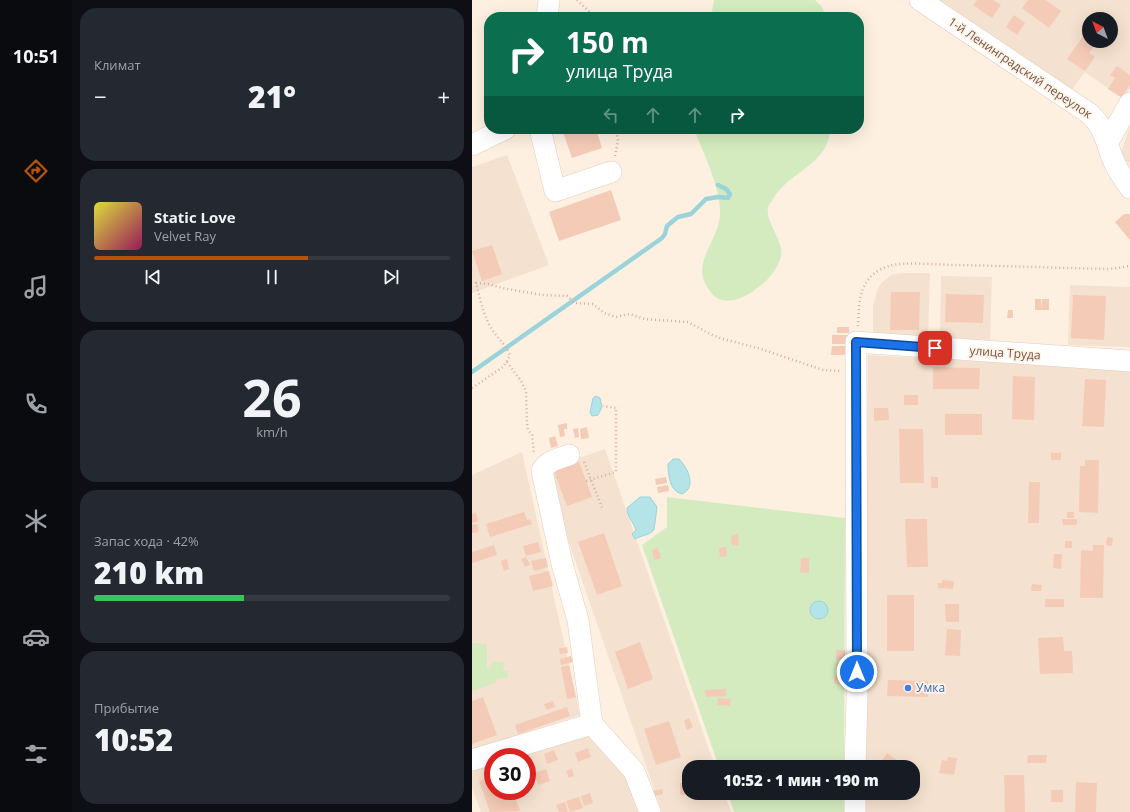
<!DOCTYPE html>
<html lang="ru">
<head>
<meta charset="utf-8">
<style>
  :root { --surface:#171b24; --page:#242831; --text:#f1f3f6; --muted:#9ea1a6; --line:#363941; --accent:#b45309 }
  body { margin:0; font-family:"Open Sans",sans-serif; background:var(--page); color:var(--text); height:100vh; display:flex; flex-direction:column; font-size:15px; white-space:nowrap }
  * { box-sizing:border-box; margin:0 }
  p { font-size:13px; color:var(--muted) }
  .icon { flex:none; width:22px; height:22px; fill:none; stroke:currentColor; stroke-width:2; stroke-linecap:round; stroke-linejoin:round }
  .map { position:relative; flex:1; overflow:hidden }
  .side { display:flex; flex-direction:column; gap:8px; padding:8px; background:#0d0f14; width:400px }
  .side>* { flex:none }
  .banner { position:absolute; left:12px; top:12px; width:380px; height:122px; border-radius:16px; box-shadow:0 4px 16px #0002; background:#0b6e4f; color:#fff; overflow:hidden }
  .needle { width:26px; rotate:319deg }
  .buttons { position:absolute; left:610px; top:12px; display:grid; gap:8px }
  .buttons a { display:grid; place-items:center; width:36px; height:36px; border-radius:50%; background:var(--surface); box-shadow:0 4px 16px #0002; font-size:20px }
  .speed { position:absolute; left:12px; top:748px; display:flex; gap:8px; font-size:20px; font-weight:700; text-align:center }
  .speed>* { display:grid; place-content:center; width:52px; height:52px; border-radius:50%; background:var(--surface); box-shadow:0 4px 16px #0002; line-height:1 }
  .speed .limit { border:6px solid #d22; background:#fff; color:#111 }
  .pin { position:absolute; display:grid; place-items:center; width:34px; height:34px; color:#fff; margin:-17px; border-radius:8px; box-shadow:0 2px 6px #0006 }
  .me { position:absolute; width:44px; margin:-22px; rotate:0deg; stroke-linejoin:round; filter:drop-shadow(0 0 3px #0008) }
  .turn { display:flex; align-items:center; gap:14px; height:84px; padding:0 16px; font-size:18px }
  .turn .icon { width:52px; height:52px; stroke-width:2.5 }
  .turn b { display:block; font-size:28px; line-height:34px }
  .lanes { display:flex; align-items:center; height:38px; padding:0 16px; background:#0003; justify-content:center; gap:20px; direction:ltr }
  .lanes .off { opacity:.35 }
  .big { font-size:30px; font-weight:800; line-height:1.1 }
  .side .widget { flex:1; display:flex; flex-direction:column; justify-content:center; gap:6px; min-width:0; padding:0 14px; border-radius:16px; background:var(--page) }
  .side .dial { align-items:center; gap:0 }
  .dial b { font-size:52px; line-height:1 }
  .song { display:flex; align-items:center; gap:12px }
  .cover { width:48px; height:48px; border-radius:6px; background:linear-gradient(135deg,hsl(60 70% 55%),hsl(330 70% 35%)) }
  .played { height:4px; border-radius:2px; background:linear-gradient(90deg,var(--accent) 60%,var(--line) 60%) }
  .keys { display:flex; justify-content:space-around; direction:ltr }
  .heat { display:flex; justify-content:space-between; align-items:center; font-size:22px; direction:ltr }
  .charge { height:6px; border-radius:3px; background:linear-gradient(90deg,#34c759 42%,var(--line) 0) }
  .trip { position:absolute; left:210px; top:760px; width:238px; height:40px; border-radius:16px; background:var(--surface); box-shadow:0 4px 16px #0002; font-weight:800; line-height:40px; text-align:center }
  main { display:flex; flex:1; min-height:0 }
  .dock { display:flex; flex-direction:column; width:72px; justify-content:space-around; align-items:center; background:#090b0e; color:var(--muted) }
  .dock .icon { width:28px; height:28px }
  .dock .current { color:var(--accent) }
  .dock b { font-size:18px; color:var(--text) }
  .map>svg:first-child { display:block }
  .residential { fill:#f5e1cf; fill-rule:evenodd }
  .green { fill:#d4ebbf }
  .water { fill:#b4e4e8; stroke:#9ad4da }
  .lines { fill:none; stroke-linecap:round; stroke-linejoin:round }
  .stream { stroke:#9ad4da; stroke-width:4.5 }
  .building { fill:#f4cbb7 }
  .minor-casing { stroke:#e2ccbc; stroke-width:22 }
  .path { stroke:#d9ae9a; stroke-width:2.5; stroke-dasharray:1 3; stroke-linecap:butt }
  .minor { stroke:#fff; stroke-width:21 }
  .route-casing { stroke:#114b97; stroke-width:10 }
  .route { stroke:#1a73e8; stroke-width:7 }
  .shop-dot { fill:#3f7fe0; stroke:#fff4e8; stroke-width:1.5 }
  .labels { text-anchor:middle; stroke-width:3.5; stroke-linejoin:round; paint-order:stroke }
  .street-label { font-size:12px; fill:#765446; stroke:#fff4e8 }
  .shop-label { font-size:12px; fill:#366cbe; stroke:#fff4e8; text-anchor:start }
</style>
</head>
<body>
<main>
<nav class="dock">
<b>10:51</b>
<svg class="icon current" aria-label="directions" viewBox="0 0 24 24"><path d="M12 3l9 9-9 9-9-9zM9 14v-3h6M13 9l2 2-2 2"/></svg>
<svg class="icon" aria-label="music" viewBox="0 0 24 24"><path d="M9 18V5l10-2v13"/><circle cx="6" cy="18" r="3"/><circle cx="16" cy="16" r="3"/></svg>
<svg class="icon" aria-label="phone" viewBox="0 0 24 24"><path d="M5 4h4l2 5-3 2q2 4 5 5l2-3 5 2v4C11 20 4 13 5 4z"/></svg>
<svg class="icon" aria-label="climate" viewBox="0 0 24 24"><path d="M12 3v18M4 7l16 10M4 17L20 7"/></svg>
<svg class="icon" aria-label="car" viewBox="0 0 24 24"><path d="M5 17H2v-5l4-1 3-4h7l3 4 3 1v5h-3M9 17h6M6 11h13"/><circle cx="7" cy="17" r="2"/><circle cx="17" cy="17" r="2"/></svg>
<svg class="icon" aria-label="filters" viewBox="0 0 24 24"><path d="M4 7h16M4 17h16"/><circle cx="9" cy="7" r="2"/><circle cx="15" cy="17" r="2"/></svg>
</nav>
<section class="side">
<div class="widget"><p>Климат</p>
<div class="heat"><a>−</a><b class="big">21°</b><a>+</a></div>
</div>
<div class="widget">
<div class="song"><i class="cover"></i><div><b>Static Love</b><p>Velvet Ray</p></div></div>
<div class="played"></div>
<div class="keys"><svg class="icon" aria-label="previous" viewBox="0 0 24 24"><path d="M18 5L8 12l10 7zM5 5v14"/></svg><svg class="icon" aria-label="pause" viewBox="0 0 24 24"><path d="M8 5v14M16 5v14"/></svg><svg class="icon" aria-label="next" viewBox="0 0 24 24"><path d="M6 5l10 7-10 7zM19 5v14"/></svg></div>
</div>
<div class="widget dial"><b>26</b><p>km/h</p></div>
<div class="widget"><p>Запас хода · 42%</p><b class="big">210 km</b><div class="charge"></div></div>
<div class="widget"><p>Прибытие</p><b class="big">10:52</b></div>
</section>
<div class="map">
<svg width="658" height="812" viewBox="0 0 658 812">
  <rect width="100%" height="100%" fill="#fdf0e1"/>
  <path class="residential" d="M464 0H658V89L651 99 613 72 598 92ZM617 19H639V41H617Z
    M658 126V164L648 156Z
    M35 155 77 265 0 293V167Z
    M430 273H458L456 337 401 335V306L405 290 410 282 419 275Z
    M469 276 520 277 518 340 468 338Z
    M598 285 658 287V347L596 345Z
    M396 355 658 370V812H392L393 793H441V767H393Z
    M133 449 243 767H217V793H252L259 812H190L72 470Z
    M50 452 108 715 0 750V475Z
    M115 732 154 777 168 812H9L0 788V771L21 764V791H55V757H42Z"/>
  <path class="green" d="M242 0H343L350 7 354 17H239Z
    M222 129H358C357 165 317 171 301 199 300 201 297 204 296 207 293 223 312 240 309 256 306 269 295 282 284 289 274 297 257 305 245 298 241 296 238 291 235 287 219 262 247 240 248 215 249 188 232 155 222 129Z
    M195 497 373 518 372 767H247L170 545 195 527Z
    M0 643 15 644V668L19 669 20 661 33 663 31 671H36L35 678 25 679 23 683 2 691 0 689Z
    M256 793H372V812H262Z"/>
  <path class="water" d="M124 396 128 398 130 407 126 415 120 416 118 412 121 398Z
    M201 459H207C216 468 225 487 210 494 198 491 197 478 196 467V464Z
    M168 497H178L185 507 182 530C176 536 170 535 163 539L160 534 164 530C161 521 155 517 155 508Z
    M338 610a9 9 0 1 1 18 0a9 9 0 1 1-18 0Z"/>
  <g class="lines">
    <path class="stream" d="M0 372 190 238 193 234 195 226 201 221 206 217 219 214 234 199 246 197 256 198 258 194 254 189 246 185"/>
  </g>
  <path class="building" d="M505 0H521L529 5 520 18 501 5Z
    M556 0H574L589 11 577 28 550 8Z
    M542 15 553 23 545 35 534 27Z
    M615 30 617 31V41H626L617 53 623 57 613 71 595 59Z
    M645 66 658 75V85L649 97 636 89 643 78 638 75Z
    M90 129H124L130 148 100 158Z
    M139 190 149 220 87 241 77 212Z
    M652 214H658V240L643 222Z
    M20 245 30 274 10 281 0 251Z
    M419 292H448L447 330H418Z
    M474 294 512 295 511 323 473 322Z
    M601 295 634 296 632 340 599 338Z
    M563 299H569L570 310H563Z
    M570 299H577V310H570Z
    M536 310H541V318H535Z
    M365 327H377V333H365Z
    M360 335H376V344H360Z
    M360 346H375V355H359Z
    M461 367 508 368 507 389H461Z
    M541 376 563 377 562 420 540 419Z
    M613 379 634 380 632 427 610 426Z
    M432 395H446V405H432Z
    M402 408H416L417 420 402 421Z
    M473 414H510V435H473Z
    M95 423V429H92L93 436 88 437 86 425Z
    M115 427 117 438 109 439 108 429Z
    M106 428 107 437 103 438 101 429Z
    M427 429H451L452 483H428Z
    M83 436 86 446 79 448 77 438Z
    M579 453H589V460H579Z
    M613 460H627L626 513 607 512 608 466H613Z
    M107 462 120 497 95 506 82 471Z
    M194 477 195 483 184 485 183 479Z
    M459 477H466V488H459Z
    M557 482H568L567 523H556Z
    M196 485 197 491 186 493 185 487Z
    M52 512 55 520 58 519 60 524 18 537 14 524Z
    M595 512H602V518H595Z
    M4 513 6 521 0 523V514Z
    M433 519H455L456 567H435Z
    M590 519H605V525H591Z
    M5 524 7 532 0 533V525Z
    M132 533 150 586 125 595 106 542Z
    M266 534 267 545 260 546 259 535Z
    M635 537 641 538 640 546 634 545Z
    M593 541H600V548H593Z
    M66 542 69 552 54 556 51 546Z
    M22 545 25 555 0 563V552Z
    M621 545H632L631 598H608L609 550 621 551Z
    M254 547 255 556 248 557 247 548Z
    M186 548 189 558 182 560 180 550Z
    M582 554H590L589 569 581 568Z
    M54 557 58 565 53 567 49 559Z
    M74 558 76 567 62 571 59 561Z
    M329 558H337V573L328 572Z
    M35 559 37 569 32 571 29 561Z
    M77 571 81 586 61 591 57 576Z
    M470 580 482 581 481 589 466 588V583H470Z
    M560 584 570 585 569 591H559Z
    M415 595H442V651H415Z
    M573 599H592V607H573Z
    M473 604H487V622H474Z
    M475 629 489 630 488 656 473 655Z
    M591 637 592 651H600L601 673 568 674 566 638Z
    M168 642 181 679 156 689 143 652Z
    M95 647 96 653 88 654 87 648Z
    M364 650H373V660H364Z
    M99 656 101 662 89 665 88 659Z
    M365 662H378V669H365Z
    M97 665 104 697 95 699 89 667Z
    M362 676 377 677V684H362Z
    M416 680 456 681V697L415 696Z
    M254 689V696L234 697 233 690Z
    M11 697 25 735 0 744V701Z
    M246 698 259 699 258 706 245 705Z
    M81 701 83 707 75 710 72 704Z
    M95 707 98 716 46 734 43 725Z
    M217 718 221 727 215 730 212 721Z
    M197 721 209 757 184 765 172 729Z
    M116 748 119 757 106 762 103 753Z
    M82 750 86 760 75 764 72 754Z
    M415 753 426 761 421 767H418L410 760Z
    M556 755H575L574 763H555Z
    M476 757 485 758 482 775 467 773 470 760 475 761Z
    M74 769 78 781 66 785 62 773Z
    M100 769 102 776 97 778 94 771Z
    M532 775H552L553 812H533Z
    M21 776V791H41L48 811 18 812 7 781Z
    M604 782 625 783 624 812H603Z
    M208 783H215V795H208Z
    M190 789 191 794 182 796 181 791Z
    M579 790H591V802H579Z
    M118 793 121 803 112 806 109 796Z
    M107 797 111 808 98 812 94 801Z
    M93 802 96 812H87L84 805Z"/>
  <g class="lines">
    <g class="minor-casing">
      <path id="minor" d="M448 0 618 114C634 129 634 145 643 164 647 173 653 180 658 188
        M75 17 77 0
        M68 129 83 191 139 172
        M636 142 658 103
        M0 145 33 129
        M97 455C86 459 75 461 70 471L90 564 106 620 120 724 162 771 178 812
        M0 760 120 724
        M383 767 385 699 384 342 658 361
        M383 812V793"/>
    </g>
    <path class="path" d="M105 0 123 17
      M143 156 146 141 144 129
      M386 326C387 311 386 291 397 279 401 273 410 268 417 266 433 261 467 265 485 265 536 266 587 268 638 269L658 266
      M35 362 49 381 54 391 55 423 56 430 60 435 62 454
      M0 388 31 367 38 356C34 344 25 338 19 328 11 314 8 298 4 283L16 284 30 288 70 295 95 296 103 303 121 304 132 313 144 317 157 314 173 319 216 322 240 335 251 339 289 349 351 370 368 371
      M112 462 131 510
      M114 481 144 472V408L131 406"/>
    <use href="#minor" class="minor"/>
  </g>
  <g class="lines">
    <g class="route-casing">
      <path id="route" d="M385 672 384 342 463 348"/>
    </g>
    <use href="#route" class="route"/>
  </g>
  <circle class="shop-dot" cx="436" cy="688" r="4"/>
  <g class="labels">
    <g class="street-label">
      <text transform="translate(548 68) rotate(34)" y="4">1-й Ленинградский переулок</text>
      <text transform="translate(533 353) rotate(4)" y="4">улица Труда</text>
    </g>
    <g class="shop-label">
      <text x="444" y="692">Умка</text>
    </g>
  </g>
</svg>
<div class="buttons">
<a><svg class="needle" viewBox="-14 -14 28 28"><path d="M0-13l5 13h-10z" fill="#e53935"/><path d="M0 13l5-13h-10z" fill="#9ea1a6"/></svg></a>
</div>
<div class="speed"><div class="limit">30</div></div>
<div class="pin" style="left:463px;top:348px;background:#d93025"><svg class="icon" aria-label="arrive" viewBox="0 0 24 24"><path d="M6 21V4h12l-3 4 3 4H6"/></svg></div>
<svg class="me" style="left:385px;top:672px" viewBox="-20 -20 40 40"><circle r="17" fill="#1a73e8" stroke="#fff" stroke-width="3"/><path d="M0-11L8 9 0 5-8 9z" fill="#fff"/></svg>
<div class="trip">10:52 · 1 мин · 190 m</div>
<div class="banner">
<div class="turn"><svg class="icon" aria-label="right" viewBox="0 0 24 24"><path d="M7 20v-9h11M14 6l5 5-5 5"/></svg><div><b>150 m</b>улица Труда</div></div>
<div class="lanes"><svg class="icon off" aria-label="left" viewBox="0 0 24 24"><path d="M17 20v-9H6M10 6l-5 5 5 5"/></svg><svg class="icon off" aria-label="ahead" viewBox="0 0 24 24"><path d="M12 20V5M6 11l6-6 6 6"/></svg><svg class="icon off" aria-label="ahead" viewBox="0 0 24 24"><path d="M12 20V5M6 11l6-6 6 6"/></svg><svg class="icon" aria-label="right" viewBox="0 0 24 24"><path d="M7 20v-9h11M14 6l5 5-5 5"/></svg></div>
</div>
</div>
</main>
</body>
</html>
